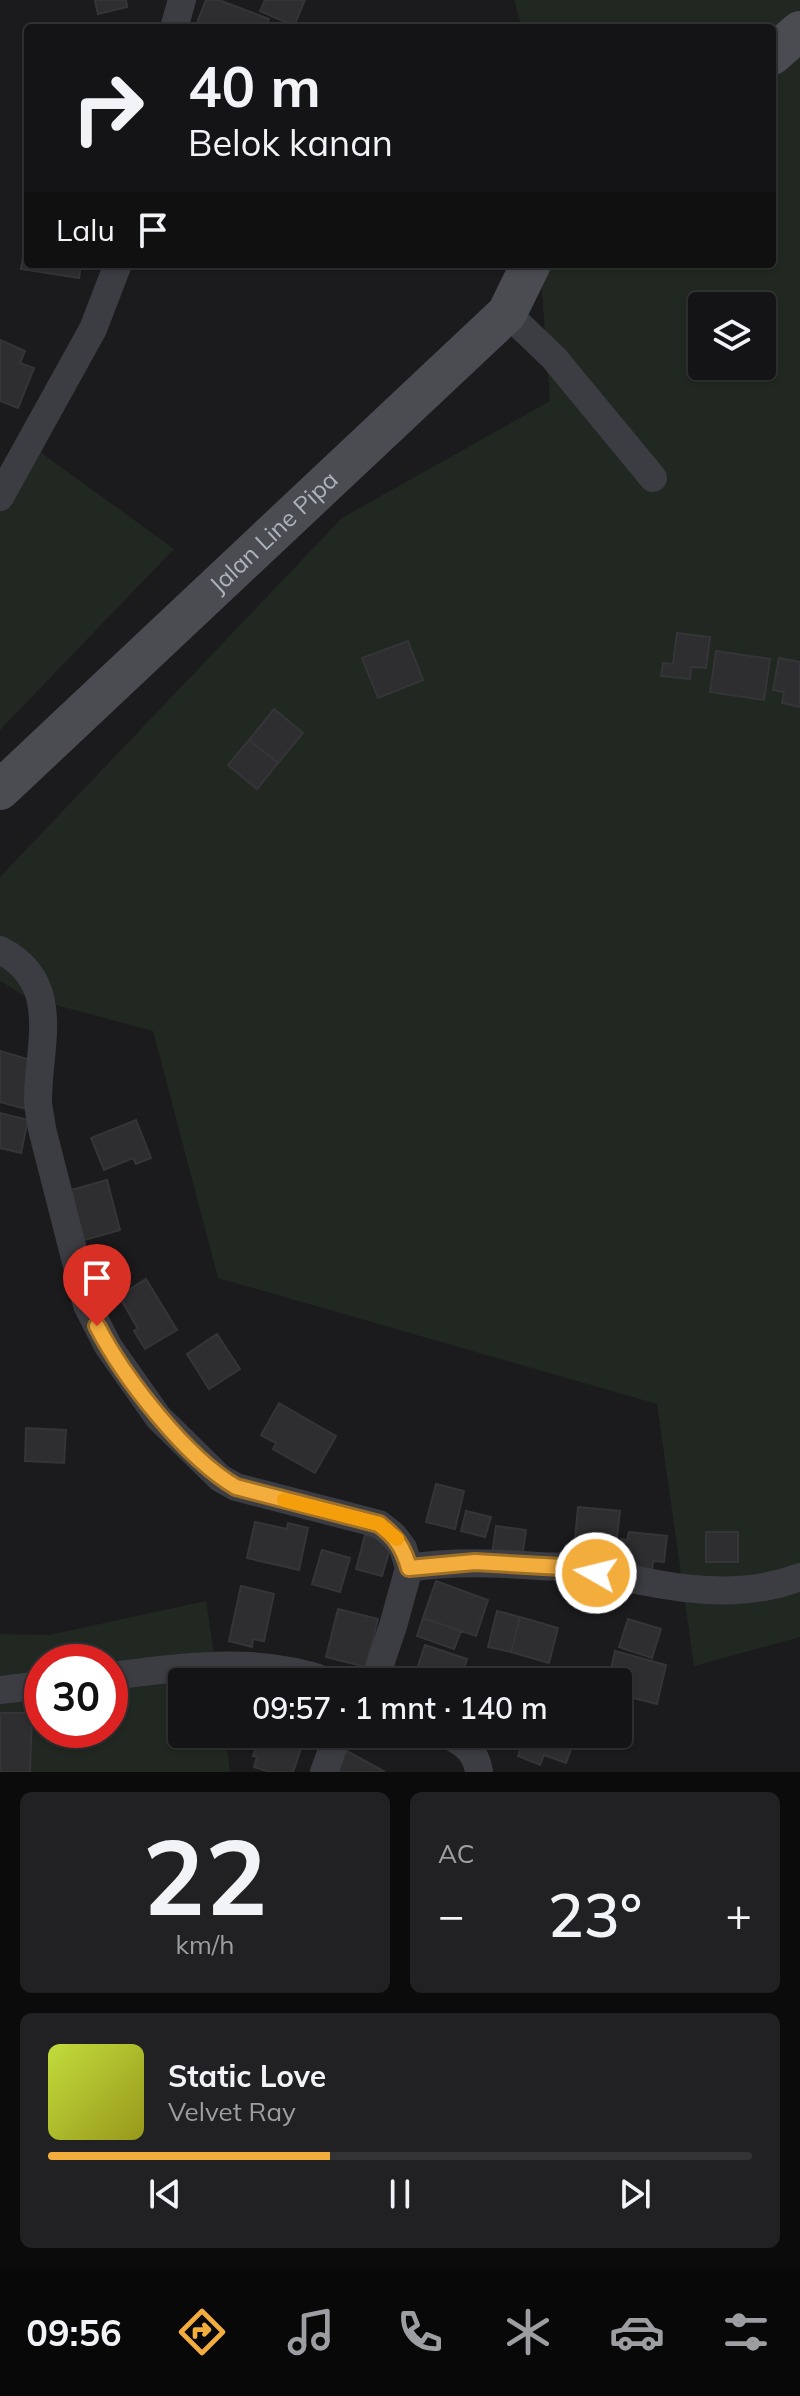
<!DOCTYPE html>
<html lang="id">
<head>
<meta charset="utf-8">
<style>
  :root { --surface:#141416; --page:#212123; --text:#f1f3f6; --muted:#9d9ea1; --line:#333335; --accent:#f3ad3d }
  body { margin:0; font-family:Mulish,sans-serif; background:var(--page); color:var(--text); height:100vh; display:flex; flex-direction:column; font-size:30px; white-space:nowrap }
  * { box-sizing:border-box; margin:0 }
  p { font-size:26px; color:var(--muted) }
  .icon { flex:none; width:44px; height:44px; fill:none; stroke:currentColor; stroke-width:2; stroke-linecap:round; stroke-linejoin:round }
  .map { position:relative; height:1772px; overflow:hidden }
  .side { display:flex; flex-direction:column; gap:20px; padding:20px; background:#0b0b0c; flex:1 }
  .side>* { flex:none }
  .hud { position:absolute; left:24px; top:24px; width:752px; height:244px; border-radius:8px; box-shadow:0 2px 6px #0004,0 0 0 2px var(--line); background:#141416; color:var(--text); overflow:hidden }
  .tools { position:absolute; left:688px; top:292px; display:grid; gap:16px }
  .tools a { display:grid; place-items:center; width:88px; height:88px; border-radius:8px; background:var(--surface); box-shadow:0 2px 6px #0004,0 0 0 2px var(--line); font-size:40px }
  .speed { position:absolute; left:24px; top:1644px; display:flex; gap:16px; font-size:40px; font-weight:700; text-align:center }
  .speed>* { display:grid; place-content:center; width:104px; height:104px; border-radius:50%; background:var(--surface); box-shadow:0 2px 6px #0004,0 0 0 2px var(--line); line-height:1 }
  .speed .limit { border:12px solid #d22; background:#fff; color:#111 }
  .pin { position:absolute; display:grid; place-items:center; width:68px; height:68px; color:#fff; margin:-82px -34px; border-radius:50% 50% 50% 0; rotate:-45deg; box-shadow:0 0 8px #0007 }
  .pin .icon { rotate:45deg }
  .me { position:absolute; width:88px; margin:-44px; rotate:278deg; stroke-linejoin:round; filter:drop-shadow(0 0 6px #0008) }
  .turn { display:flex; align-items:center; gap:28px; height:168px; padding:0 32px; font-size:36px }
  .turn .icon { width:104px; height:104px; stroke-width:2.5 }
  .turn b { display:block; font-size:56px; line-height:68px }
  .then { display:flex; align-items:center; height:76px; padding:0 32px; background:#0003; gap:16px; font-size:30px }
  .big { font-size:60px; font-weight:600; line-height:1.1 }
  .side .widget { flex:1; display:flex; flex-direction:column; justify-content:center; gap:12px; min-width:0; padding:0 28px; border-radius:12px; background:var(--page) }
  .side .dial { align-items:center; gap:0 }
  .dial b { font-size:104px; line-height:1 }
  .song { display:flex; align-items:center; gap:24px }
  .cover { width:96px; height:96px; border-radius:12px; background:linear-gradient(135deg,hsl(70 70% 55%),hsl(60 70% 35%)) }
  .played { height:8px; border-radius:4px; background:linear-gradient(90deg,var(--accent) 40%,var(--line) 40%) }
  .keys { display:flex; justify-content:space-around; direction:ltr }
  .heat { display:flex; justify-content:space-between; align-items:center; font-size:44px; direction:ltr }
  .side .tiles { flex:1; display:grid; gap:20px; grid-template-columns:1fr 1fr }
  .widget:last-child { grid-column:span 2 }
  .trip { position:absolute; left:168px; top:1668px; width:464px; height:80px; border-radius:8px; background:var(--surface); box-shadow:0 2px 6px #0004,0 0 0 2px var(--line); font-weight:600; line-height:80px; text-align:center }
  .tabs { display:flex; height:128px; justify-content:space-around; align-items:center; background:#080809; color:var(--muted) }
  .tabs .icon { width:56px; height:56px }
  .tabs .selected { color:var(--accent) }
  .tabs b { font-size:36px; color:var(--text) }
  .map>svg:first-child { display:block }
  .green { fill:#202821; fill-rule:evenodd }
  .building { fill:#2e2e31; stroke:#353539; stroke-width:2 }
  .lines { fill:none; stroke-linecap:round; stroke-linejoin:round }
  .street { stroke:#3c3d42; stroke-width:28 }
  .secondary { stroke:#4a4c52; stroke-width:40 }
  .route-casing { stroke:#9e7028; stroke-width:20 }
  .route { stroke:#f3ad3d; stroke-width:14 }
  .slow { stroke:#f59e0b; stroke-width:14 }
  .labels { text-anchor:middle; stroke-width:8; stroke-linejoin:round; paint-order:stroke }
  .street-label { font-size:24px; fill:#adb3bc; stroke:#161618 }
</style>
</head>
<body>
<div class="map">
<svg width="800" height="1772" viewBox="0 0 800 1772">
  <rect width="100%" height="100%" fill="#1b1b1d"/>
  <path class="green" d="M514 0H800V1637L694 1666 657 1404 218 1278 153 1031 26 997 0 981V877L342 518 550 401 540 264H772V28H522ZM702 306H762V366H702Z
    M40 452 174 549 0 730V507Z
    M206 1601 218 1682H182V1734H225L230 1772H0V1634L49 1635ZM42 1662H110V1730H42Z"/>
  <path class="building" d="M95 0H126L127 7 98 14Z
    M206 0H219L269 19 265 28H195Z
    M265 0H305L294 26 260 11Z
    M28 222V264H81L79 278 21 269Z
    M0 340 25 351 20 363 34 368 18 408 0 401Z
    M677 633 710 637 706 668 691 667 690 679 661 676 663 663 673 664Z
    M408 641 423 680 378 698 362 658Z
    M716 651 770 659 764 700 710 692Z
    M779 658 800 662V707L782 703 784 692 773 690Z
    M274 709 303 733 278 763 249 740Z
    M249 740 278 763 257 789 228 765Z
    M0 1051 40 1063 26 1109 0 1102Z
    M0 1113 28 1120 21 1153 0 1148Z
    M136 1120 151 1158 136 1164 133 1158 104 1170 91 1138Z
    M107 1180 120 1230 77 1242 64 1192Z
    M146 1279 177 1330 145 1349 134 1331 138 1329 119 1296Z
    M217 1334 240 1369 209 1389 187 1354Z
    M279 1403 336 1436 315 1473 273 1449 276 1443 261 1435Z
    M26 1428 66 1430 64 1463 25 1461Z
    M436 1484 464 1491 455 1529 426 1522Z
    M578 1507 620 1511 616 1546 599 1544 598 1553 574 1550Z
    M466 1511 491 1517 485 1537 461 1531Z
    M255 1522 287 1529 288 1523 308 1528 299 1570 247 1558Z
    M496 1526 526 1530 522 1558 492 1554Z
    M629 1532 667 1536 664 1562 653 1561 652 1572 618 1568 621 1539 627 1540Z
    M706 1532H738V1562H706Z
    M365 1535 392 1542 382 1576 356 1569Z
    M322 1550 350 1558 340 1592 312 1584Z
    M436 1581 488 1600 476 1636 423 1618Z
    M241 1586 274 1594 264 1641 253 1639 252 1647 229 1641Z
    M338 1609 378 1619 366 1667 326 1657Z
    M497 1611 520 1617 511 1652 488 1647Z
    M520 1617 558 1628 549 1663 511 1652Z
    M423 1618 461 1631 454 1649 417 1636Z
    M628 1619 661 1629 652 1658 619 1647Z
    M425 1645 467 1659 460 1682 413 1681Z
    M615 1651 666 1665 657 1704 618 1694V1682H608Z
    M0 1713H32L30 1772H0Z
    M260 1734 302 1746 293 1772H270L254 1767 257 1757 253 1756Z
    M265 1734H306L302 1746Z
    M526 1734H564L575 1738 566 1763 544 1755 540 1765 518 1756Z
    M347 1751 385 1772H335Z"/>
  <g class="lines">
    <path class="street" d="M174 28 182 0
      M507 313 554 358 653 478
      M0 497 93 329 118 264
      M0 950C65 983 37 1048 38 1103 39 1112 41 1120 42 1129L87 1305 108 1346 158 1417 220 1478 236 1487 379 1524 393 1535 403 1548 409 1568 393 1626 374 1682
      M409 1568C452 1561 495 1563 539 1566 553 1567 568 1566 582 1569 656 1583 726 1605 800 1577
      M110 1676C184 1667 258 1655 330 1682
      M0 1690 42 1685
      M446 1734C464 1743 476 1751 479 1772
      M324 1772 338 1734"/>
    <g class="secondary">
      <path d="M772 55 800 31"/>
      <path id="s1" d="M0 790 507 313 531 264"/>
    </g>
  </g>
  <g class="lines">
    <g class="route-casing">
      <path id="route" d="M97 1326C124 1378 186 1458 236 1487L379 1524C396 1537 403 1547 409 1568L475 1562 579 1568 596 1573"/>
    </g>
    <use href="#route" class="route"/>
    <path class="slow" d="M284 1500 379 1524 397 1539"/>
  </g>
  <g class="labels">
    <g class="street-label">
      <text dy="8" stroke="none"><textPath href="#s1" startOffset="376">Jalan Line Pipa</textPath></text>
    </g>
  </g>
</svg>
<div class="tools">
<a><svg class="icon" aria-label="layers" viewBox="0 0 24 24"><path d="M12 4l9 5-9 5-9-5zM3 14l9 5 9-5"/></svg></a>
</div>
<div class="speed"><div class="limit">30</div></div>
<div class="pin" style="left:97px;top:1326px;background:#d93025"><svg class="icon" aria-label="arrive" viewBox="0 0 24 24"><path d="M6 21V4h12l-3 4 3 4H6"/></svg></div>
<svg class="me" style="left:596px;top:1573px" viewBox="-20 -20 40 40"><circle r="17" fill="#f3ad3d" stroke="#fff" stroke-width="3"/><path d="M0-11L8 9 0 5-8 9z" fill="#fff"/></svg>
<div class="trip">09:57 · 1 mnt · 140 m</div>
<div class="hud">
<div class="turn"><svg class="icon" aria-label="right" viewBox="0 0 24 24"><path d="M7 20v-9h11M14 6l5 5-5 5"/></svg><div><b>40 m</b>Belok kanan</div></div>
<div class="then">Lalu<svg class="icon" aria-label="arrive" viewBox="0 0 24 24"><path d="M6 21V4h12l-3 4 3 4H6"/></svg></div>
</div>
</div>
<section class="side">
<div class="tiles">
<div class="widget dial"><b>22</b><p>km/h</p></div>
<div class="widget"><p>AC</p>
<div class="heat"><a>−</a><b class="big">23°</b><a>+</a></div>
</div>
<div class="widget">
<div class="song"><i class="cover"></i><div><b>Static Love</b><p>Velvet Ray</p></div></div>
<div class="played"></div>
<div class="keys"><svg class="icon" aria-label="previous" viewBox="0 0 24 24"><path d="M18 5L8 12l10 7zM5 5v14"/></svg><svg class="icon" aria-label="pause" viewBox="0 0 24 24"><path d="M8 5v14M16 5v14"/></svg><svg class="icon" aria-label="next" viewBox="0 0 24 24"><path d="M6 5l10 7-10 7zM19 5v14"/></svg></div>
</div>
</div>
</section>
<nav class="tabs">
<b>09:56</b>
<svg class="icon selected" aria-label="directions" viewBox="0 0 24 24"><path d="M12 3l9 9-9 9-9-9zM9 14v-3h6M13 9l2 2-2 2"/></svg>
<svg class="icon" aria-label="music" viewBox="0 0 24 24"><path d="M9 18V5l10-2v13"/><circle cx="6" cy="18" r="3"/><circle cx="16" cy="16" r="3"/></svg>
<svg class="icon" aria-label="phone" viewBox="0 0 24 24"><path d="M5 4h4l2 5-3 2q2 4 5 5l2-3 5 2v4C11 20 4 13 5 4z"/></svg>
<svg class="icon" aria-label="climate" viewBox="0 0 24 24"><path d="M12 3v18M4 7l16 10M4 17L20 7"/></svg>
<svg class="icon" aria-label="car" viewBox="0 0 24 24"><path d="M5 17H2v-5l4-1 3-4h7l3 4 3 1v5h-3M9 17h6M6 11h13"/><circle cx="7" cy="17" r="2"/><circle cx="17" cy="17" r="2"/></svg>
<svg class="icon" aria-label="filters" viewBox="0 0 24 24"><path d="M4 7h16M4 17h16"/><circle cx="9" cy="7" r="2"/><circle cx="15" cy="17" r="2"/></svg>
</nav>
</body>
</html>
